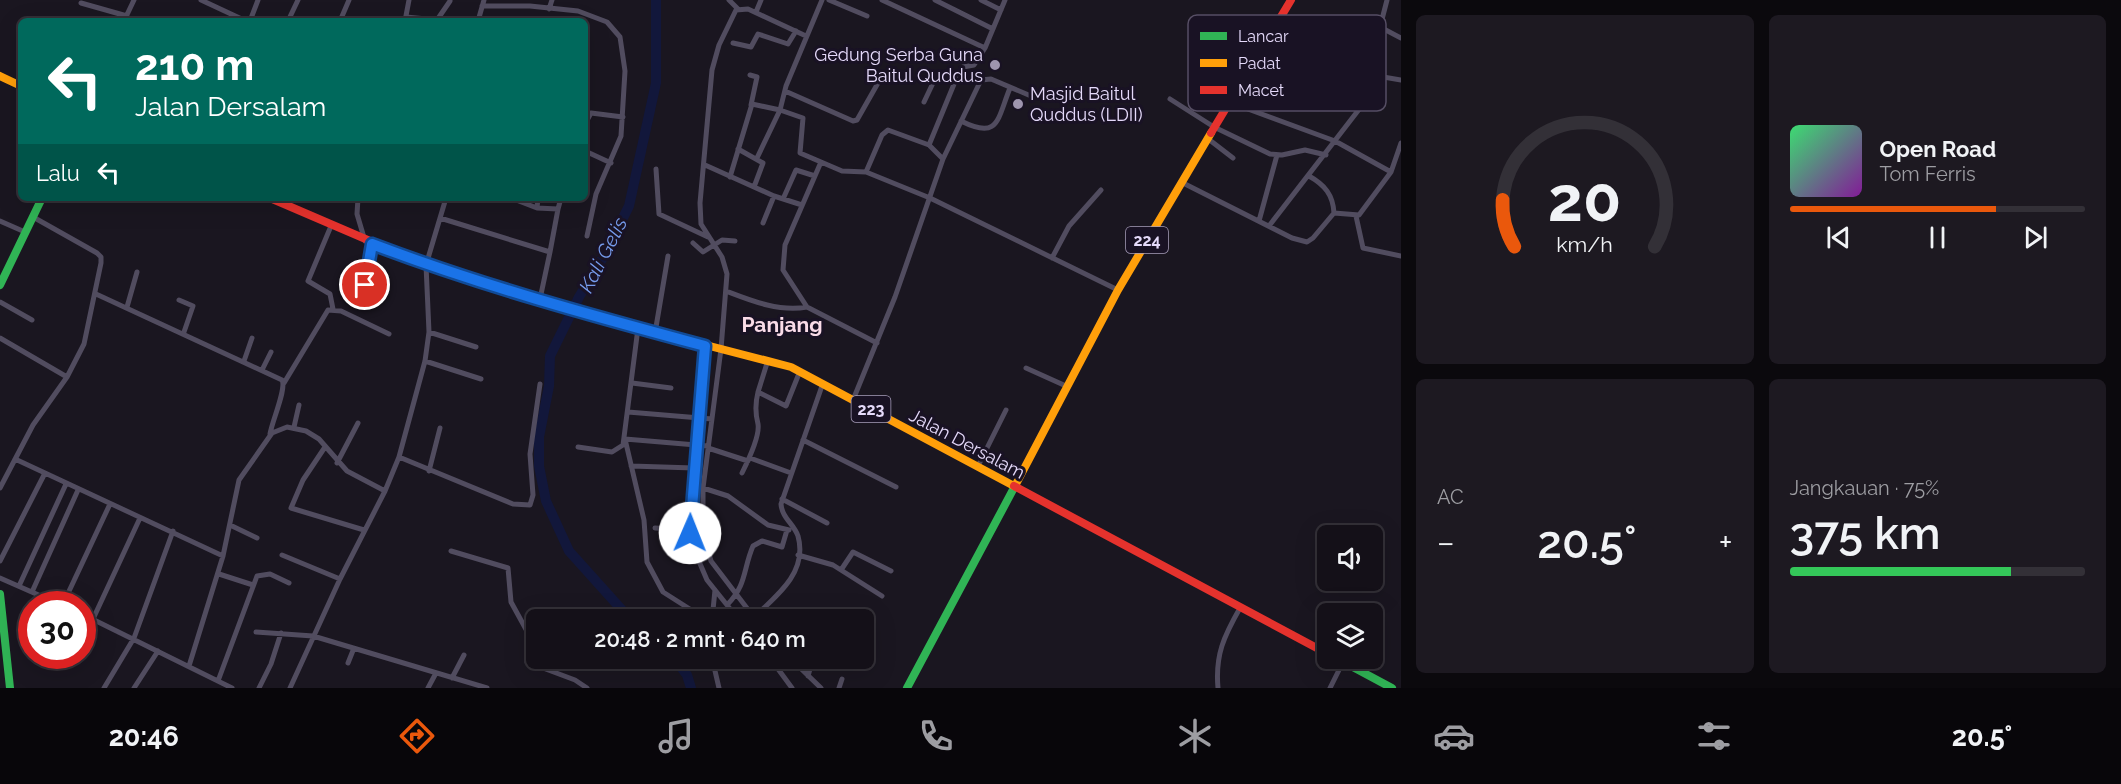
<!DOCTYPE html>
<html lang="id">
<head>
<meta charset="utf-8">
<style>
  :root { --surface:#141018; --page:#1d1921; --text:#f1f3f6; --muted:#9d9da2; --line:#333037; --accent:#ea580c }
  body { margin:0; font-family:Raleway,sans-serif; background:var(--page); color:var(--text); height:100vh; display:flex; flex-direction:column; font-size:22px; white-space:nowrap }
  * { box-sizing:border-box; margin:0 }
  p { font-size:20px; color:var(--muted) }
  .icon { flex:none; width:33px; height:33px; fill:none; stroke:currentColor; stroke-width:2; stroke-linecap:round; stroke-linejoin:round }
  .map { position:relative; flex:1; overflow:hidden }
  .drawer { display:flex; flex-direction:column; gap:15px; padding:15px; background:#0b090d; width:720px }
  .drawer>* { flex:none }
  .banner { position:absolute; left:18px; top:18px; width:570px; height:183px; border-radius:9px; box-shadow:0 6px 24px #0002,0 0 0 2px var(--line); background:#00695c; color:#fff; overflow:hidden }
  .controls { position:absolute; left:1317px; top:525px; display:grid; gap:12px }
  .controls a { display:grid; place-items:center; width:66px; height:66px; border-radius:9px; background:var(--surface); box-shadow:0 6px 24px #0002,0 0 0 2px var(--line); font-size:30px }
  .speed { position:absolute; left:18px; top:591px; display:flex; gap:12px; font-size:30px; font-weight:700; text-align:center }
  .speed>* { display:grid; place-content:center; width:78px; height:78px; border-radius:50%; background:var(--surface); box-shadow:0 6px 24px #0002,0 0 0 2px var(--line); line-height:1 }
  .speed .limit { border:9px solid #d22; background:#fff; color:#111 }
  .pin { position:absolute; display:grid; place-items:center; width:51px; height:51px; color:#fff; margin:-26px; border:3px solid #fff; border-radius:50%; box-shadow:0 2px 6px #0007 }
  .me { position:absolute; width:66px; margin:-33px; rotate:1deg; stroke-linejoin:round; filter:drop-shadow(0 0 4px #0008) }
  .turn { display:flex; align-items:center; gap:21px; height:126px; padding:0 18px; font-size:27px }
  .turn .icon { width:78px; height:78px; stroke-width:2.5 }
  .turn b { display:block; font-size:42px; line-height:51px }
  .then { display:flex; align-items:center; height:57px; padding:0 18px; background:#0003; gap:12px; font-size:22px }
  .big { font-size:45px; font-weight:600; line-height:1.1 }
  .drawer .card { flex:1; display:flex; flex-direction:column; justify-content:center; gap:9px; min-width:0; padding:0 21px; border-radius:9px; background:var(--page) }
  .drawer .dial { align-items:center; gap:0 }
  .dial svg { height:156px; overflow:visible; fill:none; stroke:var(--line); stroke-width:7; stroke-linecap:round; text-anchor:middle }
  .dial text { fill:var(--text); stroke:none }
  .song { display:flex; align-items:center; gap:18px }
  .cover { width:72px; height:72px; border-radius:9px; background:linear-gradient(135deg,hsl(140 70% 55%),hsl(290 70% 35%)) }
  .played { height:6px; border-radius:3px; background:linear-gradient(90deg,var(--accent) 70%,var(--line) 70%) }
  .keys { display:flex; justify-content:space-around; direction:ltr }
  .heat { display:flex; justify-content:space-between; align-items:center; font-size:33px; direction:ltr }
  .charge { height:9px; border-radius:4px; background:linear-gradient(90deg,#34c759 75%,var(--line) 0) }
  .drawer .tiles { flex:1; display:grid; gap:15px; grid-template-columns:repeat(2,1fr) }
  .trip { position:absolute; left:526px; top:609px; width:348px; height:60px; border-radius:9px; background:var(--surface); box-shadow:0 6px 24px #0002,0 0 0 2px var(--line); font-weight:600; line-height:60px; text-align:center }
  .menu { display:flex; height:96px; justify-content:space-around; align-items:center; background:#08060a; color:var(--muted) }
  .menu .icon { width:42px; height:42px }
  .menu .selected { color:var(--accent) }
  .menu b { font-size:27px; color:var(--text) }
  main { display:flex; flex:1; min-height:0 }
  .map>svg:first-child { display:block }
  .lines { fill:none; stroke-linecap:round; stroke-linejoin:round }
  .river { stroke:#12173b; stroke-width:10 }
  .street { stroke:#514c5f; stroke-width:5 }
  .fast { stroke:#30b455; stroke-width:8 }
  .slow { stroke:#ff9f0a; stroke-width:8 }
  .jam { stroke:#e5322d; stroke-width:8 }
  .route-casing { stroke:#114b97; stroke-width:15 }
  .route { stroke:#1a73e8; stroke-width:10 }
  .poi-dot { fill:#9e95ae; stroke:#191224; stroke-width:2 }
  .labels { text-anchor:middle; stroke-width:6; stroke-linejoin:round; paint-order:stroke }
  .shield { fill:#191224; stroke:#a89eba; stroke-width:1.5 }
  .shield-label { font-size:16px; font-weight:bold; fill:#e5dafa }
  .poi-label { font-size:18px; fill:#e5dafa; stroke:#191224; text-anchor:end }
  .street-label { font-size:18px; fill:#e5dafa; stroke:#191224 }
  .water-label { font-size:20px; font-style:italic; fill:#769bec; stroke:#191224 }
  .quarter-label { font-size:21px; font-weight:bold; fill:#fadce8; stroke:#191224 }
  .key { fill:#191224; stroke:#564e64; stroke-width:1.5 }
  .key-label { font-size:16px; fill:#e5dafa }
</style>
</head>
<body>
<main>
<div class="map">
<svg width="1401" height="688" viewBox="0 0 1401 688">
  <rect width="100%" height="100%" fill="#1a1620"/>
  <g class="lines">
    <path class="river" d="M631 620 569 551 546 501 539 466V437L549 386 550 356 579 297 604 256 629 206 656 83V0
      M674 658 687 675 691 688"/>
    <path class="street" d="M201 0 246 21
      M729 0 738 9
      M822 0 786 86 780 110 803 118 800 153 842 171 866 172 930 198 1118 290
      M829 0 867 16
      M882 0 985 48
      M935 0 993 29
      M981 0 1001 10
      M1387 0 1380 27 1401 38
      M81 3 127 16
      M482 6H530L578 11 607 22 620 37 625 71 621 136 596 194 587 236
      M549 9 552 0
      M756 12 761 0
      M406 17 437 20 450 1
      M124 21 134 0
      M250 21 258 0
      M288 21 298 0
      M318 21 319 19
      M340 21 349 0
      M405 21 409 0
      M478 21 484 0
      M733 43 751 47 758 34 788 44 796 31
      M1265 43 1319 66 1401 80
      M750 75 757 77 751 105
      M1380 76 1383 56
      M1292 87 1299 56
      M785 91 853 121 857 120 878 83
      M1170 99 1214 127 1270 154 1282 155 1305 150 1326 155
      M924 102 933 83
      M1229 102 1335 141 1391 172
      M961 121C999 140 997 120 1010 88
      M585 124 591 113 623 117
      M1207 138 1233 158
      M929 145 959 72 963 67 974 65 985 48 1005 0
      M738 149 763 163 754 187
      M585 151 611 163
      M943 159 981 80 991 79 1031 96
      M821 162 785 245 783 270 807 307 877 343
      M705 165 774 196 802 205
      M656 169 659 214 708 237
      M1309 176C1325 185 1333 195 1334 213
      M730 177 752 104 780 110 757 158
      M1181 182 1292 238 1307 242 1313 238 1334 213 1359 215 1391 172 1401 143
      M358 198 357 214 365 241
      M511 198 537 208 558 209 550 252
      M783 199 796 170 815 176
      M537 208 538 198
      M558 209 561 198
      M1356 216 1363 248 1401 256
      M440 218 550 252 540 299
      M0 221 25 232
      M1259 221 1277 155
      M763 223 774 196
      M331 226 308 281 330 294 333 309
      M1269 226 1384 77
      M693 243 703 252 722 240 735 241
      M1052 258 1069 226 1101 190
      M365 285 372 244
      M726 291C752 301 779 312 807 307
      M96 294 282 380C287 388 272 421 270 434
      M179 300 193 306 184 332
      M0 302 32 320
      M127 307 137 272
      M429 332 476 347
      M655 333 668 256
      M0 338 67 377
      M705 346 690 507 692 545 707 580 739 620
      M768 360 758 392 786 406 800 371
      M244 361 252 338
      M425 361 481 379
      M1026 368 1066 386
      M262 370 271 352
      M284 383 328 310 341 311 389 334
      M632 383 671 388
      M853 400 895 297 943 159 929 145 888 130 882 135 866 172
      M628 412 712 419
      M294 427 299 405
      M803 440 896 487
      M325 447 303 480 291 508 364 530
      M578 447 612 452 623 445 638 328
      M708 448 748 461
      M399 457 513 504 530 505 533 495 530 454 540 384
      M750 458 791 473
      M15 459 223 556
      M337 463 358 423
      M631 466 694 468
      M978 466 1006 410
      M429 471 440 428
      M742 473C747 463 760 436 758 424 755 413 755 404 758 392
      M0 488 33 425 67 377 84 344 101 263V257L97 253 33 217
      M703 488 728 496 768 525 789 530
      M782 499 827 523
      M230 525 257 538
      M655 528 690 530
      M451 551 508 568 511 602 528 633 527 662 575 680 587 688
      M282 555 340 579
      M798 555 833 565 882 596
      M0 561 45 473
      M841 570 853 552 891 571
      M219 574 253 585
      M0 578 59 604
      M19 586 66 484
      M32 592 78 490
      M63 604 110 504
      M727 605C747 585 743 569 753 546L762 541 782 547 787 530
      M82 614 232 688
      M754 617C777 596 808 572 798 536 794 524 782 518 781 504L823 383
      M93 619 140 518
      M707 620 663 592 647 562 644 520 625 439 708 446
      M712 620 715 590
      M756 620 711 561 705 540 703 519V488L721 349 727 274 722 257 701 224 700 203 712 70 719 45 736 10 748 9 806 36
      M256 632 313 636 487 688
      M712 658 719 688
      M770 658 792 688
      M790 658 821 688
      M830 658 848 665 853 658
      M348 663 354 648
      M189 666 223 556 239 480 272 433 287 427 306 431 319 439 347 471 385 491
      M808 676 813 658
      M452 678 464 655
      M218 681 257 576 270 574 289 583
      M104 688 134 638 173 531
      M134 688 158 651
      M259 688 271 664 281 633
      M290 688 340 579 385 491 399 457 425 361 429 332 426 265 446 198
      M428 688 436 673
      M839 688 842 679
      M1218 688C1215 655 1224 636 1240 608
      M1330 688 1343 662"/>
    <path class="fast" d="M0 285 42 198
      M0 594 10 688
      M1336 658 1392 688
      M907 688 1015 486"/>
    <path class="slow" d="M0 76 21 86
      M644 329 791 367 1014 486
      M1015 486 1118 290 1211 133"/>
    <path class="jam" d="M1211 133 1291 0
      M270 198 426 265 644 329
      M1014 486 1328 654"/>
  </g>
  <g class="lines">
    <g class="route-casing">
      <path id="route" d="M365 285 372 244C480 285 593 316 705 346L690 533"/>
    </g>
    <use href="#route" class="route"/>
  </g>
  <g class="poi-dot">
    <circle cx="995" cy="65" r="6"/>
    <circle cx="1018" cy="104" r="6"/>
  </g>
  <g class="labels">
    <g class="shield">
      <rect x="1126" y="227" width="42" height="26" rx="4.5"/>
      <rect x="851.5" y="396" width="39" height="26" rx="4.5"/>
    </g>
    <g class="shield-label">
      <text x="1147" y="246">224</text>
      <text x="871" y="415">223</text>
    </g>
    <g class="poi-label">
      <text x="983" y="61">Gedung Serba Guna<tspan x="983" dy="21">Baitul Quddus</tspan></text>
      <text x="1030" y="100" text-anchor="start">Masjid Baitul<tspan x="1030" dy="21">Quddus (LDII)</tspan></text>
    </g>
    <g class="street-label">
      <text transform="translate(967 444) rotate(28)" y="6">Jalan Dersalam</text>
    </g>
    <g class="water-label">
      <text transform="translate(603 255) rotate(-63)" y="7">Kali Gelis</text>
    </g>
    <g class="quarter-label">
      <text x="782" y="332">Panjang</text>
    </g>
  </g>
  <rect x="1188" y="15" width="198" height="96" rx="9" class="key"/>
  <rect x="1200" y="32" width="27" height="8" fill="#30b455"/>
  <rect x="1200" y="59" width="27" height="8" fill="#ff9f0a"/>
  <rect x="1200" y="86" width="27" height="8" fill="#e5322d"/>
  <g class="key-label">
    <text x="1238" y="42">Lancar</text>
    <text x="1238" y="69">Padat</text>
    <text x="1238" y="96">Macet</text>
  </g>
</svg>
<div class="controls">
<a><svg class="icon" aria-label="sound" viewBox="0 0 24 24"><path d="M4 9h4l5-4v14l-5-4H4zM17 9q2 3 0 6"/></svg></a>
<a><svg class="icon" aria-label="layers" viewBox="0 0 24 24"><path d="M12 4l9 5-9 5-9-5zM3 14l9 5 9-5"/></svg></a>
</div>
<div class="speed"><div class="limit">30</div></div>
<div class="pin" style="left:365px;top:285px;background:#d93025"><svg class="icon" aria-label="arrive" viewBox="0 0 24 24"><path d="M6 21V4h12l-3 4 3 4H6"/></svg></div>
<svg class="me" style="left:690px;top:533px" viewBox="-20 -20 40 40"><circle r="19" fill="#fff"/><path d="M0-13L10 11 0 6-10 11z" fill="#1a73e8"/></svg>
<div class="trip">20:48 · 2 mnt · 640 m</div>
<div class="banner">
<div class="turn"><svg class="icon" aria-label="left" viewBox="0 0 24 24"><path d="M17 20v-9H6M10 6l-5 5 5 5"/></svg><div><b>210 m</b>Jalan Dersalam</div></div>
<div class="then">Lalu<svg class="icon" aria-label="left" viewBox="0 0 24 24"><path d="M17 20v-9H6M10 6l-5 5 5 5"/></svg></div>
</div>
</div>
<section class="drawer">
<div class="tiles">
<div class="card dial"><svg viewBox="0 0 100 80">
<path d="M14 69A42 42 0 1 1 86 69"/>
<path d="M14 69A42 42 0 0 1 8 45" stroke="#ea580c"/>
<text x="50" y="56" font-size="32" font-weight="700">20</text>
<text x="50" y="72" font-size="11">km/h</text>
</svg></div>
<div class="card">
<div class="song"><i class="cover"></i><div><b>Open Road</b><p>Tom Ferris</p></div></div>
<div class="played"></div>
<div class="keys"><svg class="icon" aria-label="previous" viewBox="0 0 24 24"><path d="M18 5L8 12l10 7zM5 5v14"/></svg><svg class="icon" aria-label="pause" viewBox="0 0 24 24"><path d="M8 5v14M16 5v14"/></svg><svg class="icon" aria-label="next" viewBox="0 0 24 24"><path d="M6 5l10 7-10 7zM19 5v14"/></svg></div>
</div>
<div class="card"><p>AC</p>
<div class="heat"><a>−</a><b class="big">20.5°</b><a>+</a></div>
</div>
<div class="card"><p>Jangkauan · 75%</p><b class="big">375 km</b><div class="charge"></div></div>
</div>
</section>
</main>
<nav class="menu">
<b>20:46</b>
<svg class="icon selected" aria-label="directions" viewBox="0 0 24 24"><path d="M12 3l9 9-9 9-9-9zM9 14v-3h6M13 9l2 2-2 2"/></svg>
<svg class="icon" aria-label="music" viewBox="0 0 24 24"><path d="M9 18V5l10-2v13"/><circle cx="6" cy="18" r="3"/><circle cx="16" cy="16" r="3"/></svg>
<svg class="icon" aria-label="phone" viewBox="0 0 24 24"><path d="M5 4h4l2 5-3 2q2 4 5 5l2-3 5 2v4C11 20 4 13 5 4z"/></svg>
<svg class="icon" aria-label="climate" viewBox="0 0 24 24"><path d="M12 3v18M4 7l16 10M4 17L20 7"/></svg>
<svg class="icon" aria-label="car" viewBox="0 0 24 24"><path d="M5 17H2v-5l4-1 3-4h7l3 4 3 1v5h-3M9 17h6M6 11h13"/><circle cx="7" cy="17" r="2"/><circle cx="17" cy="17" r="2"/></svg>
<svg class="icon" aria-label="filters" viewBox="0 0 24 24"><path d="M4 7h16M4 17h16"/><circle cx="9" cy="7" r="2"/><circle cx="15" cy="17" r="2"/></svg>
<b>20.5°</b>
</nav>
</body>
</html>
